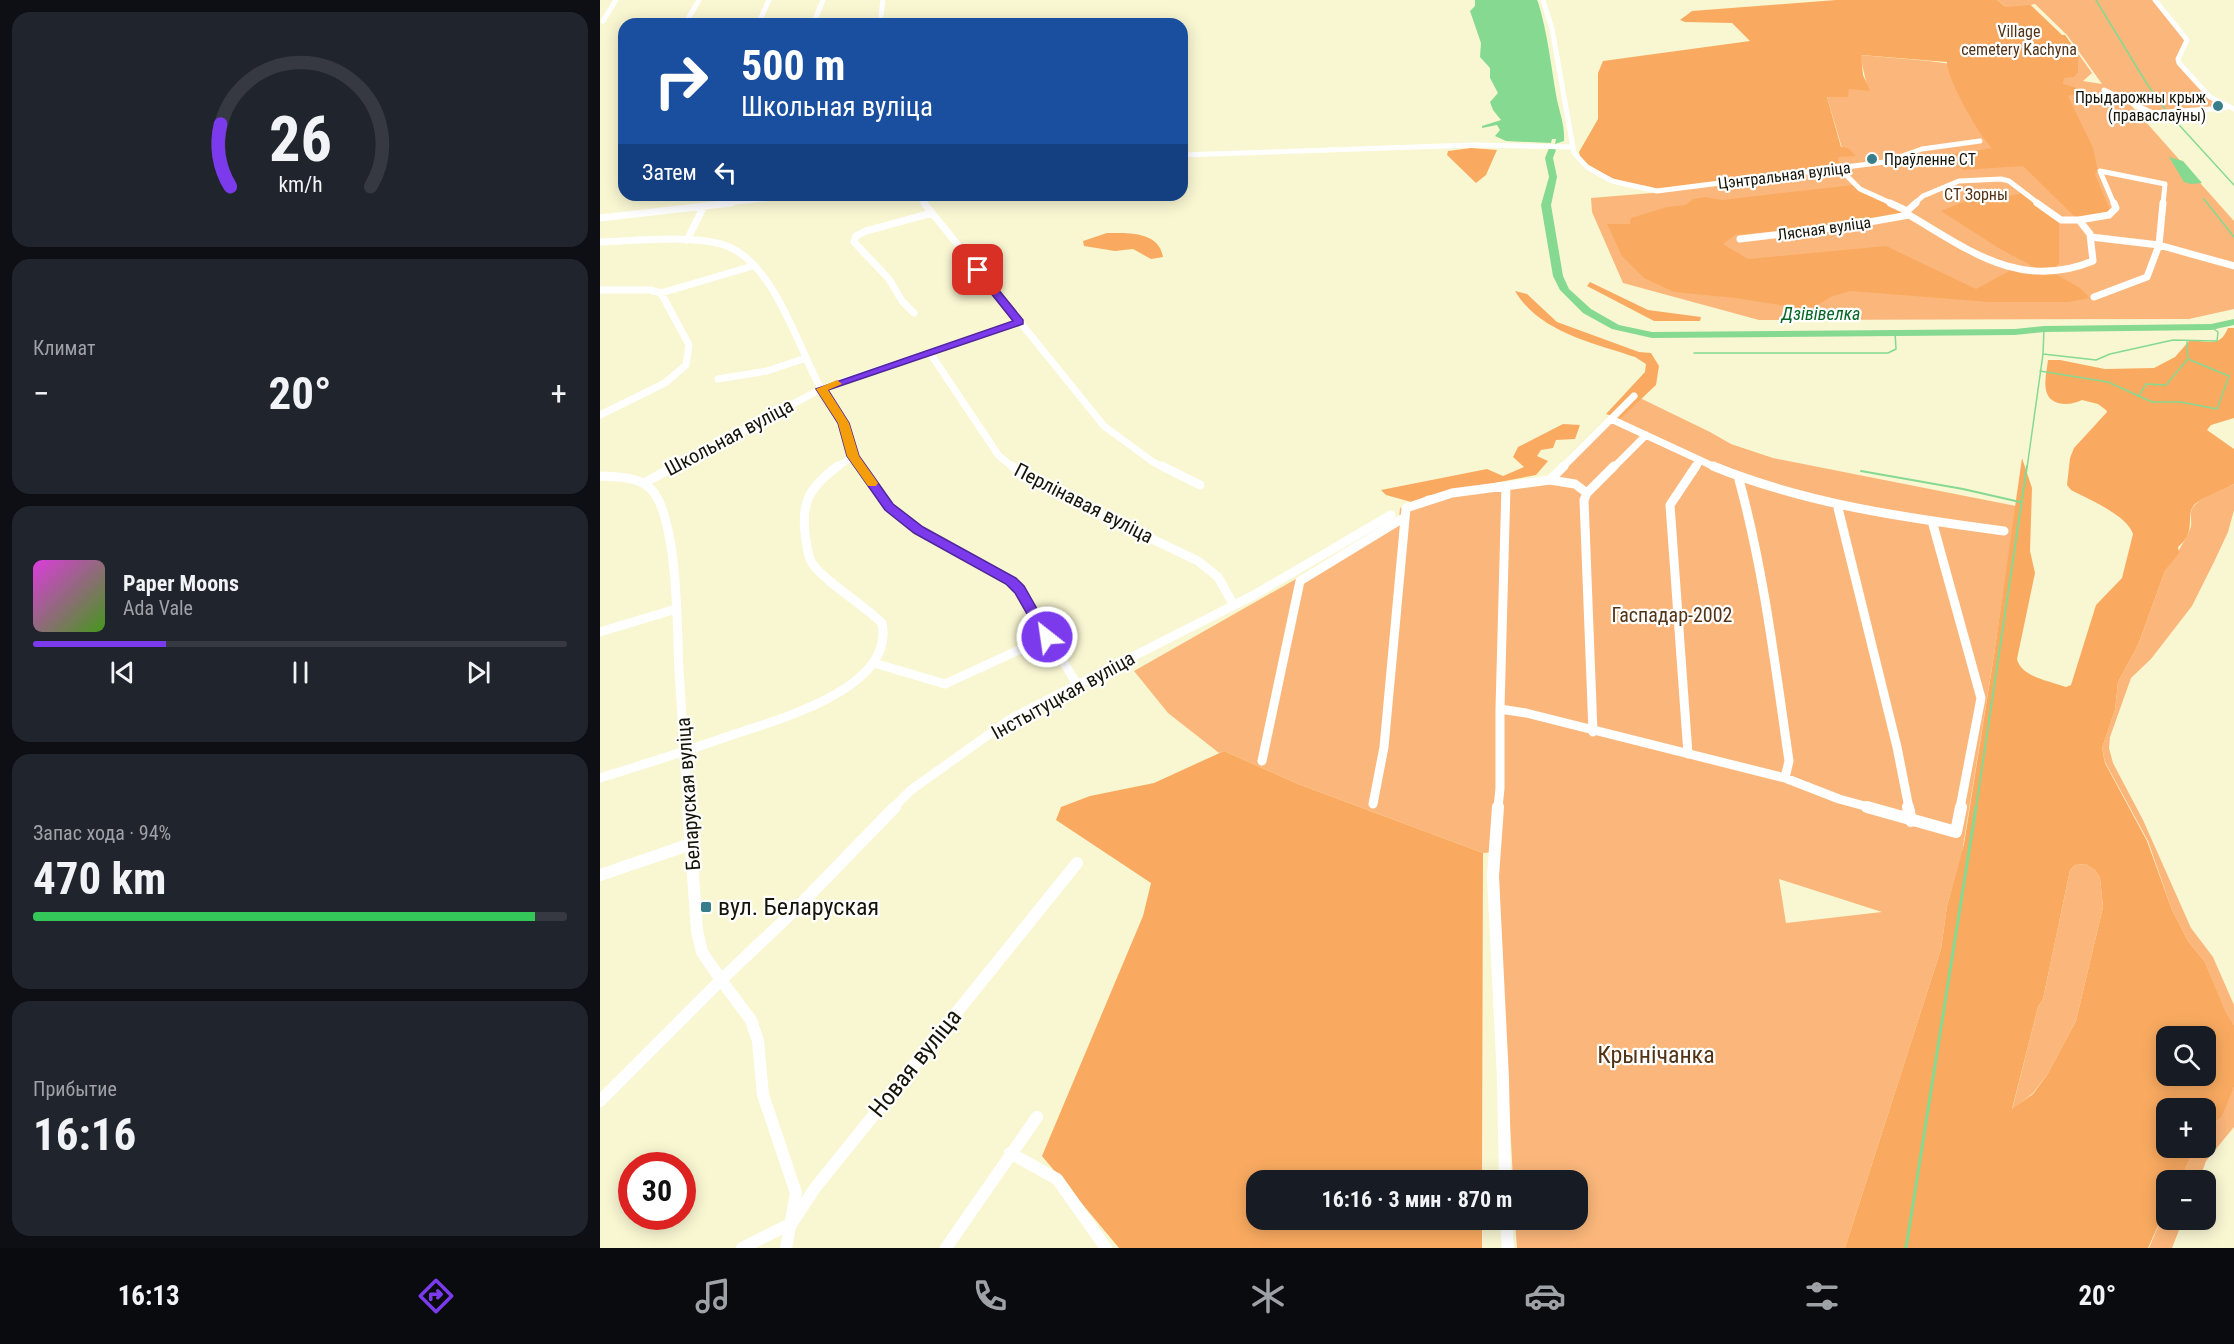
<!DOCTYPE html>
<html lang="ru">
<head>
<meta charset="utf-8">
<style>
  :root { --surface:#171b24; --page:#20242c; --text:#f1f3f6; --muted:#9ea1a6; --line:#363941; --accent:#7c3aed }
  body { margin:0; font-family:"Roboto Condensed",sans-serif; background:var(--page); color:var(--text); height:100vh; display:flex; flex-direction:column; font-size:22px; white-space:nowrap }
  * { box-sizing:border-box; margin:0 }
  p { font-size:20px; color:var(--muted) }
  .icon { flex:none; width:33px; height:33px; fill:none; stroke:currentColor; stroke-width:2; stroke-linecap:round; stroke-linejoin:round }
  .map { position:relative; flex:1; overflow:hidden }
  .panel { display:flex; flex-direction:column; gap:12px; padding:12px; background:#0d0f14; width:600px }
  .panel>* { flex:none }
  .guide { position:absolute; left:18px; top:18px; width:570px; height:183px; border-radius:18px; box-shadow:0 3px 15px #0003; background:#1a4fa0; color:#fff; overflow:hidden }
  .controls { position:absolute; left:1556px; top:1026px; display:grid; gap:12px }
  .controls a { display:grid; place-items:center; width:60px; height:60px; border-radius:12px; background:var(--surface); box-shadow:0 3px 15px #0003; font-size:30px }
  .speed { position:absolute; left:18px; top:1152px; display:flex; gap:12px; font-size:30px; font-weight:700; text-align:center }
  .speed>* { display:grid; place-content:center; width:78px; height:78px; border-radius:50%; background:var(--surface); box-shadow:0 3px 15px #0003; line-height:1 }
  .speed .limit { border:9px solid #d22; background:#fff; color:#111 }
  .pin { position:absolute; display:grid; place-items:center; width:51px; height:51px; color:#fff; margin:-26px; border-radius:12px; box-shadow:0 3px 9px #0006 }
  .me { position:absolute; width:66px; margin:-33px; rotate:330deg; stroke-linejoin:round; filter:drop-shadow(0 0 4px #0008) }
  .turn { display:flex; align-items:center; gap:21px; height:126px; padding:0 24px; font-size:27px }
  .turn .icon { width:78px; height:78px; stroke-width:2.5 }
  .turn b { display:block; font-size:42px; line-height:51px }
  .then { display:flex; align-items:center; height:57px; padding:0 24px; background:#0003; gap:12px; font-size:22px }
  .big { font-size:45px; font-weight:700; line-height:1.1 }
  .panel .card { flex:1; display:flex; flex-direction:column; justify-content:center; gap:9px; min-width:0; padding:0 21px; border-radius:18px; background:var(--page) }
  .panel .dial { align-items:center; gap:0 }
  .dial svg { height:156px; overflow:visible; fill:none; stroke:var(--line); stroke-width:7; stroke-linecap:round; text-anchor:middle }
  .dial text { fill:var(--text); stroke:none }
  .song { display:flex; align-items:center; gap:18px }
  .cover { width:72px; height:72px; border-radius:9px; background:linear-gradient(135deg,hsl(300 70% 55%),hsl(100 70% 35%)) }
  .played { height:6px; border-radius:3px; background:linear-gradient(90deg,var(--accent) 25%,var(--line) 25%) }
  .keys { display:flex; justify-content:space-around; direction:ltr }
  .heat { display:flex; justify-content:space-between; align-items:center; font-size:33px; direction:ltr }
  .charge { height:9px; border-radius:4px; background:linear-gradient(90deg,#34c759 94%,var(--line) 0) }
  .trip { position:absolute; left:646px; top:1170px; width:342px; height:60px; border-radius:18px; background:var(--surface); box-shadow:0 3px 15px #0003; font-weight:700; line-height:60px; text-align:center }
  .dock { display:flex; height:96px; justify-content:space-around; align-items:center; background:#090b0e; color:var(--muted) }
  .dock .icon { width:42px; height:42px }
  .dock .active { color:var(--accent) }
  .dock b { font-size:27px; color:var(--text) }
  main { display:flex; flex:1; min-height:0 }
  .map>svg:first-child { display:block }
  .green { fill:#fbb77b; fill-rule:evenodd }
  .forest { fill:#f9aa60; fill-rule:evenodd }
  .water { fill:#85d991 }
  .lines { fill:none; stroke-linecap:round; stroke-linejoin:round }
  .stream-far2 { stroke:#85d991; stroke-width:1.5 }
  .stream-far1 { stroke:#85d991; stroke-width:2 }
  .stream { stroke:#85d991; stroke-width:3 }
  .river { fill:#85d991; fill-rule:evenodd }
  .minor-far3 { stroke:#fff; stroke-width:5 }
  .minor-far2 { stroke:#fff; stroke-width:7 }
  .minor-far1 { stroke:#fff; stroke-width:9 }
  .minor { stroke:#fff; stroke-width:12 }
  .route { fill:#7c3aed; stroke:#51269a; stroke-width:1.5 }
  .slow { fill:#f59e0b }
  .poi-dot { fill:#387d8a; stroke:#fff; stroke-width:2 }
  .labels { text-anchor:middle; stroke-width:4.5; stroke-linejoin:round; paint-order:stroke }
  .far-park-label { font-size:16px; fill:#533315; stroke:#fff }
  .far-poi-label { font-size:16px; fill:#151407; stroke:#fff; text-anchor:end }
  .far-street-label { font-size:16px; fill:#151407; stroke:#fff }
  .far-water-label { font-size:18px; font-style:italic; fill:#066726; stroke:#fff }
  .street-label { font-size:20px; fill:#151407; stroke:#fff }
  .park-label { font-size:20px; fill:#533315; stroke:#fff }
  .near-poi-label { font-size:24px; fill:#151407; stroke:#fff; text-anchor:start }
  .near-park-label { font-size:24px; fill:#533315; stroke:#fff }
  .near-street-label { font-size:24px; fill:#151407; stroke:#fff }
</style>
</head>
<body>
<main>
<section class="panel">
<div class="card dial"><svg viewBox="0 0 100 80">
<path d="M14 69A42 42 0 1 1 86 69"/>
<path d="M14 69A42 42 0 0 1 9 37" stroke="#7c3aed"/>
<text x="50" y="56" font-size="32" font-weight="700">26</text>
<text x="50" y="72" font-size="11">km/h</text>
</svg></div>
<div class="card"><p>Климат</p>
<div class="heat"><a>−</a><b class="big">20°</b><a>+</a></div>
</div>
<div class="card">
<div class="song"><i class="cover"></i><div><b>Paper Moons</b><p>Ada Vale</p></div></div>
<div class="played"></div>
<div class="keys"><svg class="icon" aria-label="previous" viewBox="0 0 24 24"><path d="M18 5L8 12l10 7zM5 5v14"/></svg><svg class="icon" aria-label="pause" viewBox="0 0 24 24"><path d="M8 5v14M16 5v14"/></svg><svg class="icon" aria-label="next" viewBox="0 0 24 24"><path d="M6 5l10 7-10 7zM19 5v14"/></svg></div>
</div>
<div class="card"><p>Запас хода · 94%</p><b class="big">470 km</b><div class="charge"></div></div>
<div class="card"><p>Прибытие</p><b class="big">16:16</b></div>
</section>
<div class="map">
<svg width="1634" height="1248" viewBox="0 0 1634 1248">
  <rect width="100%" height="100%" fill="#f9f7d2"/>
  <path class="green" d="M1397 0H1555L1586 38 1578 59 1619 104 1616 109 1557 113 1528 102 1634 221V309L1589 319 1159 320 1023 283 992 212 991 198 1052 193 1056 189 1220 166 1238 157 1242 148 1227 97 1248 89 1267 86 1260 55 1329 61 1397 70 1405 6ZM1435 4 1467 35 1502 84 1483 81 1492 73 1465 35H1462L1431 5Z
    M1040 398 1110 432 1131 444 1173 458 1416 506 1394 655 1362 853 1347 906 1341 949 1245 1248H917L915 1220H978V1180H913L896 852 883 853 698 784 624 751 619 753 568 713 534 671 782 530 799 518 800 508 848 493 956 476 1012 422ZM1179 879 1282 912 1186 923Z
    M1634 484V510L1628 532 1614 562 1592 606 1551 659 1531 678 1510 737 1509 748 1513 763 1543 820 1591 928 1613 957 1634 1005V1025L1626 1014 1605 962 1588 941 1572 910 1548 841 1505 762 1502 748 1515 710 1518 682 1538 645 1565 571C1571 564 1589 535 1591 526 1592 518 1588 510 1596 504 1604 496 1624 490 1634 484Z
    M1485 864 1495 870 1500 878 1503 907 1476 1021 1447 1075 1433 1093 1412 1110 1438 1007 1443 999 1470 870 1475 865Z
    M1634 1087V1127L1606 1161 1599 1180H1580L1595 1148H1605V1132L1618 1120Z
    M1566 1208V1220H1583L1572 1248H1549Z"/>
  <path class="forest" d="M1236 0H1397L1406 7 1430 5 1462 35H1465L1478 54V72L1474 77 1464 78 1463 84 1487 91 1468 96 1493 148 1498 171 1495 174 1510 210 1505 213 1475 217 1423 166 1363 170 1357 164 1354 154 1392 148C1380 137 1346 77 1347 62L1261 55 1263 75 1270 91 1249 89 1248 97H1227L1241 147 1248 148 1256 156 1238 157 1239 163 1220 166 1223 170 1056 189 1016 180 1004 174 988 165 980 157 979 152 998 119V73L1003 61 1150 41 1132 23 1085 22 1080 20 1092 11Z
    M871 148 897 150 886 175 876 183 847 155 848 151Z
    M1253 185 1298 208 1306 214 1239 225 1135 235 1123 244 1148 259 1286 246 1376 289 1411 270 1450 271 1480 288 1490 298 1468 302H1389L1250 291 1230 297 1211 310 1135 298 1074 292 1044 278 1022 256 1007 224H1030L1031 218 1067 207 1086 205 1093 199 1105 197 1122 200Z
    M1385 193 1408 196 1423 193 1459 221V263L1455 268H1436L1400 249 1341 211Z
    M507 233C528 233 559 231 563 257L551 259 533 249 515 251 484 246 483 241Z
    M990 282 1048 310 1101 317 1100 321H1054L987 286Z
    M915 291 927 294 957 322 1039 352 1051 353 1059 366 1056 385 1020 419 1006 414 1045 372 1046 364 1035 357C993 343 939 332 915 291Z
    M1628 328H1634V418L1611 425 1607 430 1634 449V484C1624 490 1603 497 1595 504 1584 515 1598 531 1578 547L1579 553 1565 571 1538 645 1518 682 1515 710 1502 748 1505 763 1547 841 1572 910 1588 941 1605 962 1626 1013 1634 1025V1087L1622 1116 1605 1132V1108H1566V1148H1595L1580 1180H1566V1208L1548 1248H1245L1341 949 1347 906 1364 844 1394 655 1422 458 1432 488 1430 551 1435 573 1417 659C1421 677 1450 681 1466 687L1471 685 1496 605 1522 578 1533 534C1527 515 1488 499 1471 490L1467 485 1470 458 1474 448 1507 412 1506 410 1498 404 1482 400C1471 406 1449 407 1446 390 1444 381 1447 370 1448 360H1460L1505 369 1554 368 1575 357 1590 340C1608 341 1620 348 1628 328ZM1485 864 1495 870 1500 878 1503 907 1476 1021 1447 1075 1433 1094 1412 1109 1438 1007 1443 999 1470 870 1475 865ZM1566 1036H1605V1076H1566Z
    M963 424 980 425 975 439 956 440 953 448 941 450 937 456 948 461 936 475 826 496 815 503 786 495 781 490 887 469 903 476 924 467 913 457 918 447Z
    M624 751 698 784 883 853 882 1180H657V1220H882V1248H519L442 1156 543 916 551 883 456 820 461 807 490 796 554 783Z"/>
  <path class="water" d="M875 0H937L938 2C948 34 951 67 957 100 960 113 965 127 964 141L955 144 956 139H952L951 143 906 141 895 136 900 130 897 125 882 128V126L901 120 893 110 890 102 898 93 890 78V68L880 57 881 43 870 11 875 6Z
    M1569 157 1583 161 1602 183 1591 184 1584 182Z"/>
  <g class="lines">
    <path class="stream-far2" d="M1496 0 1547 84 1566 110
      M1570 115 1634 185
      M1604 199 1634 237
      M1094 353H1288L1296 349 1295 332
      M1443 354 1496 360 1510 354 1573 340 1617 341 1618 332 1611 327
      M1440 371 1508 382 1552 402H1581L1617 409 1629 376 1588 359 1587 341
      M1538 397 1546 384 1566 385 1587 360
      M1427 468 1443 354 1444 329"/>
    <path class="stream-far1" d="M1261 471 1363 489 1420 502
      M1376 808 1427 466"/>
    <path class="stream" d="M1306 1248 1376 807"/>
    <path class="river" d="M952 147 956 150 953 158 957 177 951 205 963 276 969 289 991 309 1019 325 1052 332 1415 329 1444 326 1611 324 1634 319V325L1611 330 1444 332 1415 335 1052 338 1012 329 983 313 960 290 953 276 941 205 949 177 945 158 949 148Z"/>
    <path class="minor-far3" d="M943 0 952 29 974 153 987 167 1012 181 1057 191 1285 162 1322 149 1380 141
      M1555 0 1587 40 1578 59 1579 63 1610 97 1634 109
      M281 16 283 0
      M3 21 16 0
      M85 24 99 0
      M158 24 169 0
      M213 24 223 0
      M1504 90 1553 113 1625 108
      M582 155 873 145 972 147
      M1239 168 1260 189 1293 204
      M318 195 326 204
      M118 204 200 195
      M1314 204 1323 196 1359 181 1401 179 1409 181 1439 204
      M1514 204 1500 171 1565 184 1563 204"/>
    <path class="minor-far2" d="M324 203 504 426 553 462 565 468
      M1290 203 1307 211
      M1437 203 1461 220H1479L1509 215 1516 208 1514 203
      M1309 215 1306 212 1316 203
      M1309 215C1369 250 1420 291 1493 261L1490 234 1479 220
      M0 218 131 203
      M1491 237 1559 245 1634 266
      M1140 239 1241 227 1309 215
      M87 240 104 206
      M0 242C35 241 96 234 127 246 174 264 198 346 220 387 227 399 236 410 242 422 250 437 251 453 261 468
      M0 290H50L61 293 153 266
      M1494 297 1547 277 1559 245 1563 203
      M314 313 302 301 289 279 254 242 256 236 266 231 332 213
      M330 353 399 456 414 468
      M118 379 167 371 206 358
      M0 415 65 383 86 365 89 345 61 293
      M1011 419 1117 468
      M73 468 221 389 419 322
      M236 468 253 456
      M962 468 1034 396
      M1013 468 1046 435
      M1095 468 1100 461"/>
    <path class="minor-far1" d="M260 466 289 507 319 530 411 581 419 590 477 684
      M412 466 429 480 598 561 618 577 633 604
      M562 466 600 485
      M1113 466C1206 504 1306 518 1404 531
      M0 476C19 477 43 476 55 494 78 530 77 627 79 671 82 717 85 762 88 808
      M1138 476C1164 570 1175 665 1189 761L1185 778
      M950 480 964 466
      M44 483 75 466
      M906 486 900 709 926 713 1185 778 1239 799 1272 808
      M1237 504 1297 747 1309 808
      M1332 521 1381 698 1360 808
      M0 632 76 609
      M274 663 345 684 447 637
      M993 732 984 500 987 493 1014 466
      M1088 754 1070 505 1096 466
      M662 761 700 581 805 517
      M0 778C42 765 84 752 126 737 173 721 296 690 282 623 263 604 226 583 212 563 208 556 207 548 206 541 200 504 208 488 238 466
      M773 804 784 747 806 508 852 493 950 480 975 484 987 493
      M293 808 311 790 412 718 654 595 791 515
      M898 808 900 788V709"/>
    <path class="minor" d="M898 807 893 876 903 1079 905 1180
      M1267 807 1356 832 1361 807
      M1308 807 1311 821
      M0 875 91 844
      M0 1101 121 980 102 952 97 931 88 807
      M410 1153 457 1179 506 1248
      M906 1220 908 1248
      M142 1248 192 1223 215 1188 477 863
      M186 1248 196 1193 163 1095 158 1041 151 1020 121 980 196 909 295 807
      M346 1248 437 1117"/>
  </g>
  <path class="route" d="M374 268H381L423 320V324L228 390 249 423 259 456 293 504 323 527 416 578 424 586 453 637 447 642 442 640 415 593 406 584 314 533 285 510 247 456 238 423 216 389 413 321 374 272Z"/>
  <path class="slow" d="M237 380 242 384 228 390 249 423 259 456 278 483 276 486H268L247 456 238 423 216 389Z"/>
  <g class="poi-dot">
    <circle cx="1618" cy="106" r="6"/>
    <circle cx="1272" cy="159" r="6"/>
    <rect x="100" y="901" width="12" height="12" rx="3"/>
  </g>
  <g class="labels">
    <g class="far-park-label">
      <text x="1419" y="37">Village<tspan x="1419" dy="18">cemetery Kachyna</tspan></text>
      <text x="1376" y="200">СТ Зорны</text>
    </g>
    <g class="far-poi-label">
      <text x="1606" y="103">Прыдарожны крыж<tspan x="1606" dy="18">(праваслаўны)</tspan></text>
      <text x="1284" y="165" text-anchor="start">Праўленне СТ</text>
    </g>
    <g class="far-street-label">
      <text transform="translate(1184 175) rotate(-7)" y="6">Цэнтральная вуліца</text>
      <text transform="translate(1224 228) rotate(-8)" y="6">Лясная вуліца</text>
    </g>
    <g class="far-water-label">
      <text x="1221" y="320">Дзівівелка</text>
    </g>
    <g class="street-label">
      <text transform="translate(129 437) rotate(-28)" y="7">Школьная вуліца</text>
      <text transform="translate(484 503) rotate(27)" y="7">Перлінавая вуліца</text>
      <text transform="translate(463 695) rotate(-29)" y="7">Інстытуцкая вуліца</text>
      <text transform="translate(88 794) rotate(-94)" y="7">Беларуская вуліца</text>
    </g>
    <g class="park-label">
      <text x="1072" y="622">Гаспадар-2002</text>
    </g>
    <g class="near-poi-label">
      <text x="118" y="915">вул. Беларуская</text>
    </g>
    <g class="near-park-label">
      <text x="1056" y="1063">Крынічанка</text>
    </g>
    <g class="near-street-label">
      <text transform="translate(315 1063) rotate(-51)" y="8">Новая вуліца</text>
    </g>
  </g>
</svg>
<div class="controls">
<a><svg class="icon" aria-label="search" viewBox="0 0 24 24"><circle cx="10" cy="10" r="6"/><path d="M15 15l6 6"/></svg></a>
<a>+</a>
<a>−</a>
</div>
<div class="speed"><div class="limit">30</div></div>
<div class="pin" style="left:378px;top:270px;background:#d93025"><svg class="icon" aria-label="arrive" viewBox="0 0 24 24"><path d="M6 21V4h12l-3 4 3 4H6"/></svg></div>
<svg class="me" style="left:447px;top:637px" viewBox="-20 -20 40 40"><circle r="17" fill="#7c3aed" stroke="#fff" stroke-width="3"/><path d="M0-11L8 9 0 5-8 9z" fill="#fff"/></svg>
<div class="trip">16:16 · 3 мин · 870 m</div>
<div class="guide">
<div class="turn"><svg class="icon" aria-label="right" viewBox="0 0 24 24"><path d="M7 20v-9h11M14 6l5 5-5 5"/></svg><div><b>500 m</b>Школьная вуліца</div></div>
<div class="then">Затем<svg class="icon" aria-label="left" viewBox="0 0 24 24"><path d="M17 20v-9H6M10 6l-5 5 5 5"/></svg></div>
</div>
</div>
</main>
<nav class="dock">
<b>16:13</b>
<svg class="icon active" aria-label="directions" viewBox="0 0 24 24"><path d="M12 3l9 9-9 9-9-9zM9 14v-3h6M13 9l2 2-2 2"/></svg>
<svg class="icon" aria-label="music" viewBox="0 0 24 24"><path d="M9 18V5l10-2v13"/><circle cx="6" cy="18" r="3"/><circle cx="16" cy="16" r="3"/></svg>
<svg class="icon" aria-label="phone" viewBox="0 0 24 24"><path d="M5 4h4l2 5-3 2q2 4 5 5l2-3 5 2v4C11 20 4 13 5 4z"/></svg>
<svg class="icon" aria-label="climate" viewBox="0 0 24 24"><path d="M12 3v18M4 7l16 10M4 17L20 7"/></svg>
<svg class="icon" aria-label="car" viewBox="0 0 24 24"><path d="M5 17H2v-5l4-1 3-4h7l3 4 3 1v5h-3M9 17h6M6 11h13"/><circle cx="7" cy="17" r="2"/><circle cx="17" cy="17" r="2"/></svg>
<svg class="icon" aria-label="filters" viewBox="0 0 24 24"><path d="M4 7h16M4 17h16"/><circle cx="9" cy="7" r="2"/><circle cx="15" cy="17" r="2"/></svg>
<b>20°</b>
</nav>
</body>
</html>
